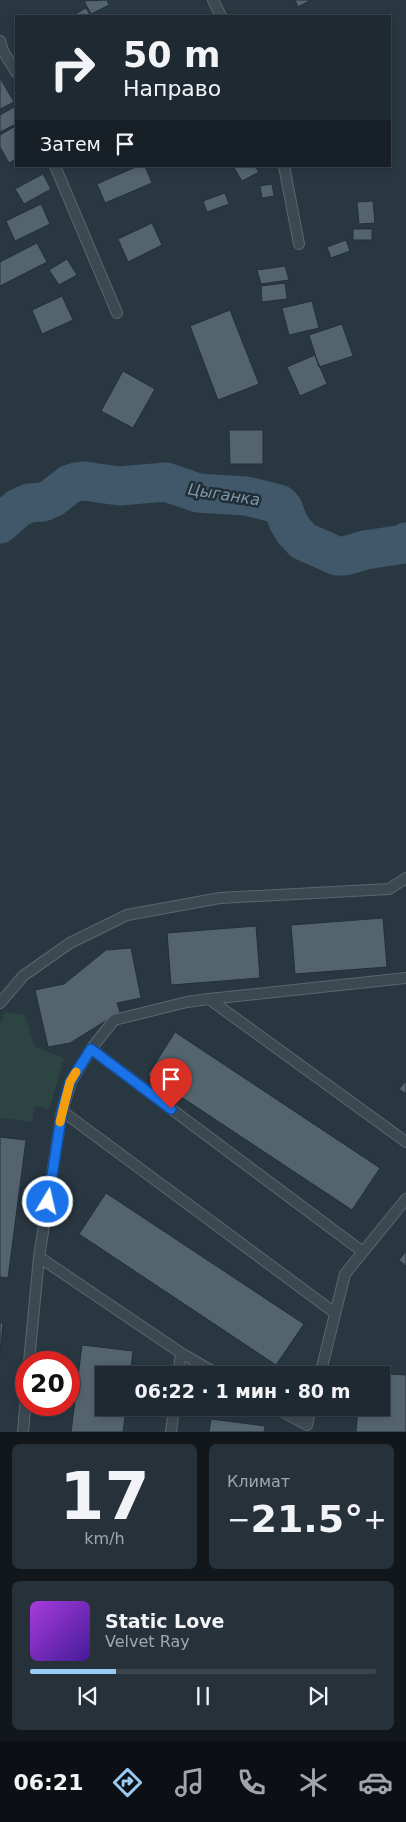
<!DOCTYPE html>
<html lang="ru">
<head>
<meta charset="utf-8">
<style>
  :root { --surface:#1f2931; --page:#273139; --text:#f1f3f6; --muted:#a1a6ab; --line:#3c454d; --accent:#98caf2 }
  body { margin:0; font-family:"DejaVu Sans",sans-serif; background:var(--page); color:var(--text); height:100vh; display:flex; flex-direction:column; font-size:19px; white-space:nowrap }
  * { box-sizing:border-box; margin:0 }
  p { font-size:16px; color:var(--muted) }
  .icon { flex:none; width:28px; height:28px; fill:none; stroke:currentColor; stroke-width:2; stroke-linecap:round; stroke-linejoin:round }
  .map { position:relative; height:1432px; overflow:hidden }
  .details { display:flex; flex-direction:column; gap:12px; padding:12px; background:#11171b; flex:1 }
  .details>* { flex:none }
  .banner { position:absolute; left:15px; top:15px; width:376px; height:152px; border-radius:0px; box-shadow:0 2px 8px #0003,0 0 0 1px var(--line); background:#1f2931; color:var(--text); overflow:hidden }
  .speed { position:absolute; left:15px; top:1351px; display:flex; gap:10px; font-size:25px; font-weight:700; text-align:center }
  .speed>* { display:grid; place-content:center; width:65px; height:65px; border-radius:50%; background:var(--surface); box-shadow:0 2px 8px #0003,0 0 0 1px var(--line); line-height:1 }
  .speed .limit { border:8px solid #d22; background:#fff; color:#111 }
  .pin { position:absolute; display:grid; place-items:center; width:42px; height:42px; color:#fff; margin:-51px -21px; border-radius:50% 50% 50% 0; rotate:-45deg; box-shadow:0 0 5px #0007 }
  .pin .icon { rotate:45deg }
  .me { position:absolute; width:55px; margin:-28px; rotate:9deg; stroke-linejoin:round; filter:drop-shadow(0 0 4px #0008) }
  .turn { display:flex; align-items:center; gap:18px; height:105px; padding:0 25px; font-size:22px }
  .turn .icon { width:65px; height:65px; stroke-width:2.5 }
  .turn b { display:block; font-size:35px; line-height:42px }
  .then { display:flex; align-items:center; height:48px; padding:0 25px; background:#0003; gap:10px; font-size:19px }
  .big { font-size:38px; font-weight:700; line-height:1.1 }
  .details .tile { flex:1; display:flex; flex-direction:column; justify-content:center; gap:8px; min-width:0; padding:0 18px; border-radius:8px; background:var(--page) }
  .details .dial { align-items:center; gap:0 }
  .dial b { font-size:65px; line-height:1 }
  .song { display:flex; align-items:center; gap:15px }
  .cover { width:60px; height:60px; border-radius:8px; background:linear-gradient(135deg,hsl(280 70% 55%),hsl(260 70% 35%)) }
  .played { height:5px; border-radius:2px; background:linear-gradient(90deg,var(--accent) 25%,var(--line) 25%) }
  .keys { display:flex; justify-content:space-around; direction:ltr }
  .heat { display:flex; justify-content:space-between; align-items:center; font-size:28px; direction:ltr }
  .details .tiles { flex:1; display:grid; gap:12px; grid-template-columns:1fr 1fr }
  .tile:last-child { grid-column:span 2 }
  .trip { position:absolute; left:95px; top:1366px; width:295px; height:50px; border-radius:0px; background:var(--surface); box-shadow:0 2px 8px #0003,0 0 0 1px var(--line); font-weight:700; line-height:50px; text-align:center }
  .dock { display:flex; height:80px; justify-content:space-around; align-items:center; background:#0c1014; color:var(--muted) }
  .dock .icon { width:35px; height:35px }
  .dock .active { color:var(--accent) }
  .dock b { font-size:22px; color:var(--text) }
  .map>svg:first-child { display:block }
  .green { fill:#2c4442 }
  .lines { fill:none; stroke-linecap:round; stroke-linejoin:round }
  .river { stroke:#405869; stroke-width:39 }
  .building { fill:#54646e; stroke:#233038 }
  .lane-casing { stroke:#5b666e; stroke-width:12 }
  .lane { stroke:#3d4951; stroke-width:10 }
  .route-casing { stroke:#114b97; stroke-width:12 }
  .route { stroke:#1a73e8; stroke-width:9 }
  .slow { stroke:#f59e0b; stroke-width:9 }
  .labels { text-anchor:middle; stroke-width:5; stroke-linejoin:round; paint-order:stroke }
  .water-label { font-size:16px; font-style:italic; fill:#7d98ab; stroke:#212e36 }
</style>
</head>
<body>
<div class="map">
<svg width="406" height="1432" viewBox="0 0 406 1432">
  <rect width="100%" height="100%" fill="#293741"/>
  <path class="green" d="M5 1012 25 1015 34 1046 64 1058 49 1110 35 1106 32 1122 0 1118V1026Z"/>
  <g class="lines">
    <path class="river" d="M0 524 18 508 29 503 43 502 52 498 70 484 76 482 84 481 119 486 166 482 198 493 246 496 279 504 283 508 288 521 293 530 303 541 337 556H345L365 550 404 544 406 542"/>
  </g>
  <path class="building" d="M107 0 109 5 91 14 84 1Z
    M295 0H308L309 1 298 7Z
    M86 8 91 16H72Z
    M0 78 14 102 0 109Z
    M16 106V124L0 132V115Z
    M14 127 16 131V159L9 163 0 147V135Z
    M138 166H145L152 183 105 203 97 184Z
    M233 166H255L259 172 242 181Z
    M43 174 51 189 24 204 15 189Z
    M272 184 274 196 262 198 260 186Z
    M225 193 229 204 207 212 203 201Z
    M373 201 375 223 359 224 357 202Z
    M41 204 50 224 15 241 6 221Z
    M152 223 162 245 128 262 118 239Z
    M353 229H372V240H353Z
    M346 240 350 251 331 258 327 247Z
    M37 243 47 262 0 286V262Z
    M67 259 77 275 59 285 49 270Z
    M285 266 289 280 261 284 257 270Z
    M285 283 287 299 262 302 261 286Z
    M62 296 73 320 42 334 32 310Z
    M312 301 319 328 289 335 282 308Z
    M230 310 259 384 218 400 190 326Z
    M342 324 353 356 319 367 309 335Z
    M315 355 327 384 300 396 287 367Z
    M123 371 155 389 133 428 101 411Z
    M229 430H263V464H230Z
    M383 918 387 967 295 974 291 925Z
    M256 926 260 978 171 985 167 933Z
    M131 948 141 998 117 1003 120 1012 70 1043 48 1047 35 990 64 984 106 950Z
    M175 1032 380 1168 352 1210 148 1075Z
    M406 1081V1094L399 1089Z
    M0 1137 26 1140 8 1278 0 1277Z
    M106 1193 304 1324 276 1365 79 1234Z
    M406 1251V1266L399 1260Z
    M0 1323H3L0 1355Z
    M82 1345 133 1351 130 1375H104V1408H126L123 1432H71Z
    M361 1372 406 1375V1432H356L358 1408H381V1375H361Z
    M211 1419 265 1426 264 1432H209Z"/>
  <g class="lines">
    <g class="lane-casing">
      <path id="lane" d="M213 0 221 16
        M0 41 3 51 16 72
        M55 166 117 313
        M284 166 299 244
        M209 999 406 1142
        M0 1003 23 976 70 943 127 915 220 898 389 889 406 878
        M91 1049 363 1252
        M62 1111 335 1313
        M39 1257 181 1353 219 1375
        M29 1362 39 1257 62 1111 71 1082 91 1049 114 1020 187 1002 209 999 406 978
        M178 1375 181 1353
        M320 1375 345 1274 406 1199
        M276 1408 307 1425 311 1408
        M23 1432 26 1398
        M171 1432 174 1408"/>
    </g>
    <use href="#lane" class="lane"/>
  </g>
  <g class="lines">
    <g class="route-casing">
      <path id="route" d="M48 1202 62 1111 70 1082 91 1049 171 1109"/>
    </g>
    <use href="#route" class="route"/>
    <path class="slow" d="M60 1122 70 1082 76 1072"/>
  </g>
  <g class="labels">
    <g class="water-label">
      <text transform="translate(224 494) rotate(9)" y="6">Цыганка</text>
    </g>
  </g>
</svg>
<div class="speed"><div class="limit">20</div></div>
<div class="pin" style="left:171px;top:1109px;background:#d93025"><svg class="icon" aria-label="arrive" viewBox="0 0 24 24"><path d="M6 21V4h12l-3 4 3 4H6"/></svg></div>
<svg class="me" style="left:48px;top:1202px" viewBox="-20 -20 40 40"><circle r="17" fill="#1a73e8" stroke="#fff" stroke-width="3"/><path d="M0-11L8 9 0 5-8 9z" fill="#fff"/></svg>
<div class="trip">06:22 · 1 мин · 80 m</div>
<div class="banner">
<div class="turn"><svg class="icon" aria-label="right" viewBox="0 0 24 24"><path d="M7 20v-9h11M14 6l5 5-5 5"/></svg><div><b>50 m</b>Направо</div></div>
<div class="then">Затем<svg class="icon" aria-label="arrive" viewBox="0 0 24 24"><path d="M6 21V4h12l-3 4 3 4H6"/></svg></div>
</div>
</div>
<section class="details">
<div class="tiles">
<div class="tile dial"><b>17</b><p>km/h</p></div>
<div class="tile"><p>Климат</p>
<div class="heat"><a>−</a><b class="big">21.5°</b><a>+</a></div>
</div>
<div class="tile">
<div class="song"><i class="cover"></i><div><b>Static Love</b><p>Velvet Ray</p></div></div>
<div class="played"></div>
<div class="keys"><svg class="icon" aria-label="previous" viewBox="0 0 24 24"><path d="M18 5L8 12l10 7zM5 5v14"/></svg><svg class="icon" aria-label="pause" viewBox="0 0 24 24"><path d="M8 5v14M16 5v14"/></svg><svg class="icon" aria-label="next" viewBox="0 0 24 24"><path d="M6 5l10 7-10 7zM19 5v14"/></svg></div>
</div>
</div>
</section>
<nav class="dock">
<b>06:21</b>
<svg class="icon active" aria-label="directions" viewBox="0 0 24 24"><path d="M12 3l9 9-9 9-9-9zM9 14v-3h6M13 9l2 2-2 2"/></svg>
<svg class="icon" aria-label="music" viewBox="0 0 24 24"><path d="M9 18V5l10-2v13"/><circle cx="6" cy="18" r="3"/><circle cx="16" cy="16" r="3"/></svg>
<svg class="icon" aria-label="phone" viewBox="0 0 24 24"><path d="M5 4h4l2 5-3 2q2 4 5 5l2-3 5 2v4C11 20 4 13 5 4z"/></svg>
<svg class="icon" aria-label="climate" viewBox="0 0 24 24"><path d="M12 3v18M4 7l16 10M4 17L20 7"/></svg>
<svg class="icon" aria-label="car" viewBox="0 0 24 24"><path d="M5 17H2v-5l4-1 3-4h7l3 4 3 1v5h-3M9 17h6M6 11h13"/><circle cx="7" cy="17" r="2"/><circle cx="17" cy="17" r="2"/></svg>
</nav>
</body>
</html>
